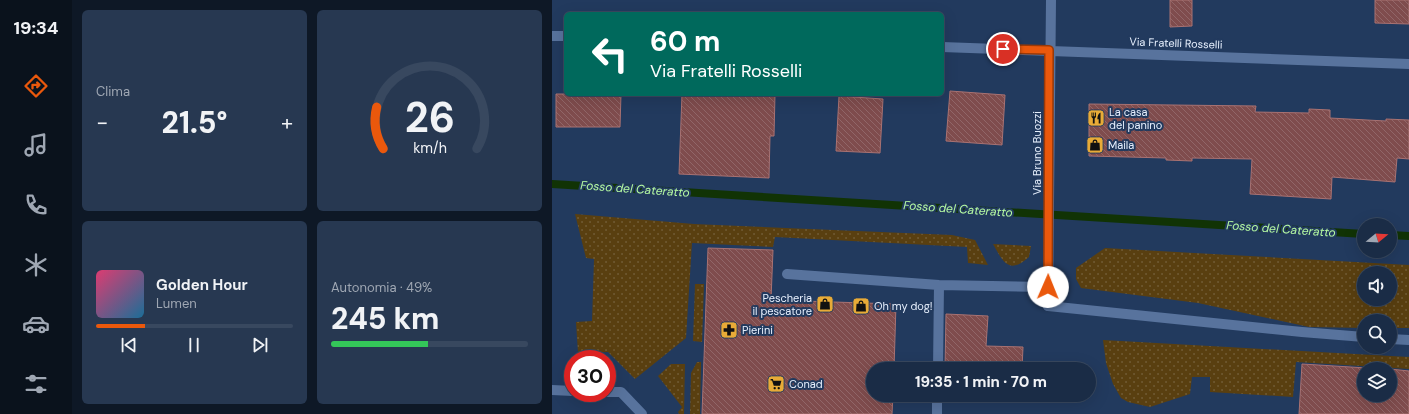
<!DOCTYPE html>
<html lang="it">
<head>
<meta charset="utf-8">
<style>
  :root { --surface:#1a2c46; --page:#273851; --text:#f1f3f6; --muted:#9fa7b3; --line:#38485f; --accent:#ea580c }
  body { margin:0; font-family:"DM Sans",sans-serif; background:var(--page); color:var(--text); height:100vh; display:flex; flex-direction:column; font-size:15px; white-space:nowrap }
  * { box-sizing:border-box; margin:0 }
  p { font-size:13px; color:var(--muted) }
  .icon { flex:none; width:22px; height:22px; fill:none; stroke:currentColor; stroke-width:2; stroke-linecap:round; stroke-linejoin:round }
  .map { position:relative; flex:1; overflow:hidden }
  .drawer { display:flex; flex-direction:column; gap:10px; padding:10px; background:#0e1826; width:480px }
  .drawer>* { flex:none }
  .hud { position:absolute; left:12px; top:12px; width:380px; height:84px; border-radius:6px; box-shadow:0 4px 16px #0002,0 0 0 1px var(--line); background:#00695c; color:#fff; overflow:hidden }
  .needle { width:26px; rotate:72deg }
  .fabs { position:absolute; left:805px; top:218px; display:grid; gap:8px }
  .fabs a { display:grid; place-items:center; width:40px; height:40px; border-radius:50%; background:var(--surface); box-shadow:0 4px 16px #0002,0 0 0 1px var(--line); font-size:20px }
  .speed { position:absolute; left:12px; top:350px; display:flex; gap:8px; font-size:20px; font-weight:700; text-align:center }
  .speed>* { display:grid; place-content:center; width:52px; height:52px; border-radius:50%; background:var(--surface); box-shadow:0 4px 16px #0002,0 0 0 1px var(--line); line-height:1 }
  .speed .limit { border:6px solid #d22; background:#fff; color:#111 }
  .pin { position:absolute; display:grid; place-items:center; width:34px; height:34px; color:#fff; margin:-17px; border:2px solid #fff; border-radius:50%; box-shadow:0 1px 4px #0007 }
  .me { position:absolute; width:44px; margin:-22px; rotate:1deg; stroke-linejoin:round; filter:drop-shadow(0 0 3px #0008) }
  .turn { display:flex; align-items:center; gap:14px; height:84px; padding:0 20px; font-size:18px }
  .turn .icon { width:52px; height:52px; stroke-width:2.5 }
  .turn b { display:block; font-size:28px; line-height:34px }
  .big { font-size:30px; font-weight:800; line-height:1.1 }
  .drawer .card { flex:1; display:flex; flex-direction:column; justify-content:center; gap:6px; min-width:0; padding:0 14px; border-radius:6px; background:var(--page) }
  .drawer .dial { align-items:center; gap:0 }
  .dial svg { height:104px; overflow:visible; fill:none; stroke:var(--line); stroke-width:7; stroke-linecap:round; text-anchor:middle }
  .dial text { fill:var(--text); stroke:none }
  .song { display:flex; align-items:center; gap:12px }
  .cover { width:48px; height:48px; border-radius:6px; background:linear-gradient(135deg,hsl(340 70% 55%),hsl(200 70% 35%)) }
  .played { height:4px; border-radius:2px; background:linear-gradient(90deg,var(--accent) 25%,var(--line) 25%) }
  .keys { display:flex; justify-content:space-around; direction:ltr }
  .heat { display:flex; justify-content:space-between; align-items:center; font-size:22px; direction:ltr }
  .charge { height:6px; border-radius:3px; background:linear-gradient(90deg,#34c759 49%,var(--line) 0) }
  .drawer .tiles { flex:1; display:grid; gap:10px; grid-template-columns:repeat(2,1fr) }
  .trip { position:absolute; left:314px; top:362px; width:230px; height:40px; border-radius:20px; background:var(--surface); box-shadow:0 4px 16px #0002,0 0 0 1px var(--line); font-weight:800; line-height:40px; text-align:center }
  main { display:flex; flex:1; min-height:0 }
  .tab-bar { display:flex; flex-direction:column; width:72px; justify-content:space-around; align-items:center; background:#0a121c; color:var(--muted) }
  .tab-bar .icon { width:28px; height:28px }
  .tab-bar .active { color:var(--accent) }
  .tab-bar b { font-size:18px; color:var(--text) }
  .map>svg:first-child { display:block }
  .grass { fill:url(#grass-dots); fill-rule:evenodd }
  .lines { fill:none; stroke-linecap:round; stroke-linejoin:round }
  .stream { stroke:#113305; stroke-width:8 }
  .building { fill:url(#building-back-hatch); stroke:#a97272 }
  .lane { stroke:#58739d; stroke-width:10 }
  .street { stroke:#58739d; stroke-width:10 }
  .route-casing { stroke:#983908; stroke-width:10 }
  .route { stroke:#ea580c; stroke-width:7 }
  .labels { text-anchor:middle; stroke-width:4; stroke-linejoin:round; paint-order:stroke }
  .street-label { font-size:11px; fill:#e6effd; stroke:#223a5e }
  .poi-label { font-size:11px; fill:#e6effd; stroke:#223a5e; text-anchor:start }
  .water-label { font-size:12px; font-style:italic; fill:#b6faa3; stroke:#223a5e }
</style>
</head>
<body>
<main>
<nav class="tab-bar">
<b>19:34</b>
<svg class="icon active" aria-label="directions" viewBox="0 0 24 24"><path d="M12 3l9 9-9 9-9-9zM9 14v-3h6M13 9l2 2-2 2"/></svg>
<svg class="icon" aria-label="music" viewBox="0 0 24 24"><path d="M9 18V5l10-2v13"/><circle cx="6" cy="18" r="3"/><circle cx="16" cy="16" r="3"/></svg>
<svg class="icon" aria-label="phone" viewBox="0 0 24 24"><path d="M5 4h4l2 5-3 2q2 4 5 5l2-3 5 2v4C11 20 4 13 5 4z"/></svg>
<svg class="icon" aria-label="climate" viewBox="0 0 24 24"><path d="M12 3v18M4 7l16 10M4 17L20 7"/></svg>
<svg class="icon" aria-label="car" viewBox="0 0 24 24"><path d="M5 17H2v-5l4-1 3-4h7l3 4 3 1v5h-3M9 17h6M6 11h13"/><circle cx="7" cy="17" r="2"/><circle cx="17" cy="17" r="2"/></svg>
<svg class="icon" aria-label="filters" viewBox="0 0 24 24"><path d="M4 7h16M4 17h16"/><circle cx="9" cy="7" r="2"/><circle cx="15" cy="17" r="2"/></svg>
</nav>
<section class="drawer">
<div class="tiles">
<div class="card"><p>Clima</p>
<div class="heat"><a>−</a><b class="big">21.5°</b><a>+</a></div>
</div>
<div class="card dial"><svg viewBox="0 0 100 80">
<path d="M14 69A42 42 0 1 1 86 69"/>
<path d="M14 69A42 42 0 0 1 9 37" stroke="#ea580c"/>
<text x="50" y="56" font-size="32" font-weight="700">26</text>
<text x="50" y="72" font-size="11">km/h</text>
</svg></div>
<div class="card">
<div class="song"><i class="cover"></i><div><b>Golden Hour</b><p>Lumen</p></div></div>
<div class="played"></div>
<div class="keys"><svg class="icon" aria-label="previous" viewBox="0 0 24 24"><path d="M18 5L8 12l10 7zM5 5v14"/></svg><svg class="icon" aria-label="pause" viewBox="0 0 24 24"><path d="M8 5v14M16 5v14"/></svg><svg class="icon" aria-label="next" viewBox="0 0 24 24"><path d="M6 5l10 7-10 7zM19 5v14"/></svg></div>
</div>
<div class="card"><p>Autonomia · 49%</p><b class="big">245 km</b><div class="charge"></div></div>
</div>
</section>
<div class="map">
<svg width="857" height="414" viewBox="0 0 857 414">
  <defs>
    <pattern id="grass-dots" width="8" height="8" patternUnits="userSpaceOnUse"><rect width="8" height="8" fill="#593f10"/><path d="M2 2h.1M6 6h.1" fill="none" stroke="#715b34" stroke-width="1.8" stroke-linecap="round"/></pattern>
    <pattern id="building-back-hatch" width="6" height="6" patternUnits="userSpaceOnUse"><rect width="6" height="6" fill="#7f4c4d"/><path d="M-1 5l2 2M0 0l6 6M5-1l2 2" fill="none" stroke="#916668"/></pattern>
  </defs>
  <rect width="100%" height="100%" fill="#223a5e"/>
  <path class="grass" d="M23 214 142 224 400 235 423 240 436 265 416 263 415 247 223 237 221 247 140 243 134 338 83 379 56 352 26 353 24 322 40 321 42 259 34 258Z
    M441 244 479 246 477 257C457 275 451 262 441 244Z
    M553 248 857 265V328H838V321H812V328L757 327 646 303 529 288 524 279V268ZM812 273H838V299H812Z
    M143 284H152L150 342 141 341Z
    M551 340 857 357V369L744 362 741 397 658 392V377H640L638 394 598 407 576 402 569 398 561 384 554 363Z
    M145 362H149L148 414H138L139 373Z
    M119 364H133L132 414H127L126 412 130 407 106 376Z"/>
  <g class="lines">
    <path class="stream" d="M0 184 812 234
      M838 235 857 236"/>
  </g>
  <path class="building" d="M618 0H640V26L618 27Z
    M823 0H857V24L823 23Z
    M398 91 453 95 450 145 394 141Z
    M4 94H69L68 127H4Z
    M130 94H223L222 136H218L217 178 127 174Z
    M287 96 331 99 328 153 284 151Z
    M537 104 704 106 703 112 757 113V109L778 110V118L834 121V119L857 120V159L845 158 843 182 780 177 779 199 698 194 700 159 640 158V161L614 160V158L537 156Z
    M156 248 221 250 219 300 344 304 342 369H321V395H341L340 414H150Z
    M394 314 436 316 434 346 471 347 470 369 393 368Z
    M750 364 831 369H812V395H838V369L857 371V414H747Z"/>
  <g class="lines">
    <path class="lane" d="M235 274 387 285 496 287
      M496 306 750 332 812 337
      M838 339 857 340
      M386 369 387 285
      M0 390 21 391
      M55 392H69L90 414
      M385 414V395"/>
    <path class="street" d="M0 36H14
      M390 47 857 64
      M496 306 499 0"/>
  </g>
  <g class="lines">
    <g class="route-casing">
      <path id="route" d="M451 49 497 50 496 287"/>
    </g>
    <use href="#route" class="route"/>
  </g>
  <defs>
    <g id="restaurant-square" transform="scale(0.9)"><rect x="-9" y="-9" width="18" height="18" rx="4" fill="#e8ab37" stroke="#223a5e"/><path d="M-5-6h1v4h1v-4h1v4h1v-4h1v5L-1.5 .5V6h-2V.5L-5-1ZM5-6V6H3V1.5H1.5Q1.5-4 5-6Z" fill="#111"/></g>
    <g id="shop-square" transform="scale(0.9)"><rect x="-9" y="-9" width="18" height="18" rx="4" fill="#e8ab37" stroke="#223a5e"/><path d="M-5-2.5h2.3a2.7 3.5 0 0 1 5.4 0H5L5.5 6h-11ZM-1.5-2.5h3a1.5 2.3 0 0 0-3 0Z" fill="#111"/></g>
    <g id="pharmacy-square" transform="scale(0.9)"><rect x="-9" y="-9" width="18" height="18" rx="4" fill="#e8ab37" stroke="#223a5e"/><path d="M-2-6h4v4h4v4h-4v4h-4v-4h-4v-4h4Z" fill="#111"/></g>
    <g id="supermarket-square" transform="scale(0.9)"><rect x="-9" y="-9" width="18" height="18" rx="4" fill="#e8ab37" stroke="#223a5e"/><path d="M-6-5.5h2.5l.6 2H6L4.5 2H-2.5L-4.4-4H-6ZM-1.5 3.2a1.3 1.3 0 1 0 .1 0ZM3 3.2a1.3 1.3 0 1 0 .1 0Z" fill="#111"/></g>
  </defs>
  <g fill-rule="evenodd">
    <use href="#restaurant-square" x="544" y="118"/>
    <use href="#shop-square" x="543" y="145"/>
    <use href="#shop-square" x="273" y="304"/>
    <use href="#shop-square" x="309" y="306"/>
    <use href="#pharmacy-square" x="177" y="330"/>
    <use href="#supermarket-square" x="224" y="384"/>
  </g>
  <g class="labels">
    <g class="street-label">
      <text transform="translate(624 43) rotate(2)" y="4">Via Fratelli Rosselli</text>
      <text transform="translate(485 153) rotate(-90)" y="4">Via Bruno Buozzi</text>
    </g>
    <g class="poi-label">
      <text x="557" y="116">La casa<tspan x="557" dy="13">del panino</tspan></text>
      <text x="556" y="149">Maila</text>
      <text x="260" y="302" text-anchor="end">Pescheria<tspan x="260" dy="13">il pescatore</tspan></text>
      <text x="322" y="310">Oh my dog!</text>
      <text x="190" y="334">Pierini</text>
      <text x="237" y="388">Conad</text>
    </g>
    <g class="water-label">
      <text transform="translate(83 189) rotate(4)" y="4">Fosso del Cateratto</text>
      <text transform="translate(406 209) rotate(4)" y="4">Fosso del Cateratto</text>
      <text transform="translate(729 229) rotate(4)" y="4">Fosso del Cateratto</text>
    </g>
  </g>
</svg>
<div class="fabs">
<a><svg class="needle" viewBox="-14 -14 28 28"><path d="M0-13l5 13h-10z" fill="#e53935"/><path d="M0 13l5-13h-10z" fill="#9fa7b3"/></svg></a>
<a><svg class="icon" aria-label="sound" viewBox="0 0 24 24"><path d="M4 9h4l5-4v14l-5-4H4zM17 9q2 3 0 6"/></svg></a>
<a><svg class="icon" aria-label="search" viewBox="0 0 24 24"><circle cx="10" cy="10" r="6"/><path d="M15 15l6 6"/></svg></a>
<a><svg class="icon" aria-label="layers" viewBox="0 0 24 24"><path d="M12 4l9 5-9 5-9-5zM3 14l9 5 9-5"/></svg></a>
</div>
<div class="speed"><div class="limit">30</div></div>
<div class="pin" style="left:451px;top:49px;background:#d93025"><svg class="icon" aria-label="arrive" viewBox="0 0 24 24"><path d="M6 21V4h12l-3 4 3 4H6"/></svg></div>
<svg class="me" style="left:496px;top:287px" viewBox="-20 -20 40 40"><circle r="19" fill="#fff"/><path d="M0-13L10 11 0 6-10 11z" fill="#ea580c"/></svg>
<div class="trip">19:35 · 1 min · 70 m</div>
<div class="hud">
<div class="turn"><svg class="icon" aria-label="left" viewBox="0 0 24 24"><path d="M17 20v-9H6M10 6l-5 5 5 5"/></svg><div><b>60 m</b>Via Fratelli Rosselli</div></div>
</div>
</div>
</main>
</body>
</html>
